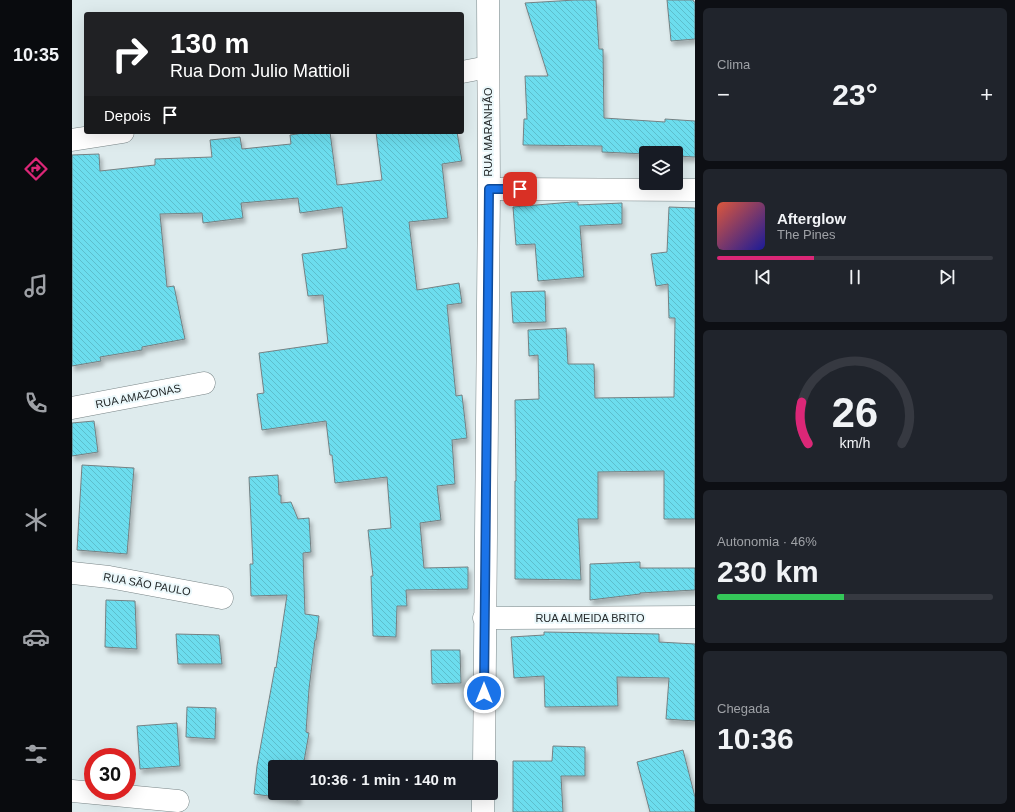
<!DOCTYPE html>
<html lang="pt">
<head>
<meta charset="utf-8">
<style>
  :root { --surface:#171b24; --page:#20242c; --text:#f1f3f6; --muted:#9ea1a6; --line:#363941; --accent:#db2777 }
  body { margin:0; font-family:Arial,sans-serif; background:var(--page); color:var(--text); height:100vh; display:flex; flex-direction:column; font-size:15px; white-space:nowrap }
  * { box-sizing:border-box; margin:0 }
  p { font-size:13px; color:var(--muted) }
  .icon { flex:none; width:22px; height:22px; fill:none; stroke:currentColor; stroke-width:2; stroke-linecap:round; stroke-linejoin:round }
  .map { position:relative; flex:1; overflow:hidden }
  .sheet { display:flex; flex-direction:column; gap:8px; padding:8px; background:#0d0f14; width:320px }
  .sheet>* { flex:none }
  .hud { position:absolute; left:12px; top:12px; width:380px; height:122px; border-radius:4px; box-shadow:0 4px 16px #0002; background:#202124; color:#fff; overflow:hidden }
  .tools { position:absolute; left:567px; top:146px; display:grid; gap:8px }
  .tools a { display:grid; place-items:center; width:44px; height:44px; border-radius:4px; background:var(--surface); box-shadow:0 4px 16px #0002; font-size:20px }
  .speed { position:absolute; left:12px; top:748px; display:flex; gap:8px; font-size:20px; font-weight:700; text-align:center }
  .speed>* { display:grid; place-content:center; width:52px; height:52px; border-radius:50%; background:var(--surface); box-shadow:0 4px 16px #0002; line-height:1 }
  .speed .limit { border:6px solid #d22; background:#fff; color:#111 }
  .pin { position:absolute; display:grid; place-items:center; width:34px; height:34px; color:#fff; margin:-17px; border-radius:8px; box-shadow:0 2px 6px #0006 }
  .me { position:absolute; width:44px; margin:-22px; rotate:0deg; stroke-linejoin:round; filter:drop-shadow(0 0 3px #0008) }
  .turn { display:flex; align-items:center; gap:14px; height:84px; padding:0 20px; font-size:18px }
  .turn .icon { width:52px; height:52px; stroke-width:2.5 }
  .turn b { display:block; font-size:28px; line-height:34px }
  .then { display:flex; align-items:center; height:38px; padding:0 20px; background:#0003; gap:8px; font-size:15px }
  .big { font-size:30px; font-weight:600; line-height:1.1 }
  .sheet .widget { flex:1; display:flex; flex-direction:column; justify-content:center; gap:6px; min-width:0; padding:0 14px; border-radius:6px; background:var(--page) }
  .sheet .dial { align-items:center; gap:0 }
  .dial svg { height:104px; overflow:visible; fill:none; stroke:var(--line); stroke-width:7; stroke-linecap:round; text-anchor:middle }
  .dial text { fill:var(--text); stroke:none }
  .song { display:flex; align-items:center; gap:12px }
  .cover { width:48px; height:48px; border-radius:6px; background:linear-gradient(135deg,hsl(10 70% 55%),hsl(240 70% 35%)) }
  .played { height:4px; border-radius:2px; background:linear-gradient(90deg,var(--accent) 35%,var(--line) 35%) }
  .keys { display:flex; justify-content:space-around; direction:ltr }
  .heat { display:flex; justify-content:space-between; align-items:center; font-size:22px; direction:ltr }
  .charge { height:6px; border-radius:3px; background:linear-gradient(90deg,#34c759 46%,var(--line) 0) }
  .trip { position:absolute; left:196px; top:760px; width:230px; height:40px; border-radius:4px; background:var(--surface); box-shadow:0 4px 16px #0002; font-weight:600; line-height:40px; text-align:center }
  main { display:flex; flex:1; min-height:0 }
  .menu { display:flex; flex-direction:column; width:72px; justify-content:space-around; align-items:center; background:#090b0e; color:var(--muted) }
  .menu .icon { width:28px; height:28px }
  .menu .active { color:var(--accent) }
  .menu b { font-size:18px; color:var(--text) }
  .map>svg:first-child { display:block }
  .building { fill:url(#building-back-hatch); stroke:#758183; filter:url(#shadow) }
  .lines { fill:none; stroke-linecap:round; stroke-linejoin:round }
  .minor-casing { stroke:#798587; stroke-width:23 }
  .minor { stroke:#fff; stroke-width:22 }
  .route-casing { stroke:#114b97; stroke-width:10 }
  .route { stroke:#1a73e8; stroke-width:7 }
  .labels { text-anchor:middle; stroke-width:4; stroke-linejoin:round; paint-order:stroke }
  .street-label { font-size:11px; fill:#24292a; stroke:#ebf8fb }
</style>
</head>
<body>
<main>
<nav class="menu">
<b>10:35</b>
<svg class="icon active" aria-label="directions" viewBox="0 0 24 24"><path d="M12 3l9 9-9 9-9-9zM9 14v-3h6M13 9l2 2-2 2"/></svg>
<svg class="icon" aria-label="music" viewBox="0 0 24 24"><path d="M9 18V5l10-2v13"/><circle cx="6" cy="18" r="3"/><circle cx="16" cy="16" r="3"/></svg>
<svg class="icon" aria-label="phone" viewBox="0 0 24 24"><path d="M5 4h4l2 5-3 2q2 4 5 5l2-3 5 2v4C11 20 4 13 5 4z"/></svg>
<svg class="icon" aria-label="climate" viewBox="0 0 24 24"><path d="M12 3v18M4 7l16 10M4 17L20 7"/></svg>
<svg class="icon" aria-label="car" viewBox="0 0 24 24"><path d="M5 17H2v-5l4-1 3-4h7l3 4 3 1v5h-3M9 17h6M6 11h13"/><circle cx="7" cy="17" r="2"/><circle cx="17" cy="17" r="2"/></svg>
<svg class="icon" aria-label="filters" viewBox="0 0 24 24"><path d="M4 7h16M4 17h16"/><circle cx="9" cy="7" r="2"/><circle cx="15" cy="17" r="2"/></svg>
</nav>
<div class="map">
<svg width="623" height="812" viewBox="0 0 623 812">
  <defs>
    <pattern id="building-back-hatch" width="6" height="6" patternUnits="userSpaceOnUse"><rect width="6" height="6" fill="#6cddee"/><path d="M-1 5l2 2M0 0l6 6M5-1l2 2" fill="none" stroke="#5dbecc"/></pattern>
    <filter id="shadow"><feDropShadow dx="2.5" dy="4.5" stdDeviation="2" flood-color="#0004"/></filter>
  </defs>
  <rect width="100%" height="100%" fill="#deebed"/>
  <path class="building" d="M503 0H524L527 49H531L532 118 593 122V119L623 121V157L604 156V153H574V154L530 152V146L451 145 452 119H455L453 76H476L453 3Z
    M595 0H621L622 2H623V39L599 41Z
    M238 132H258L265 185 310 180 304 132H385L390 161 370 164 376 218 337 222 345 290 387 283 390 303 375 305 384 396 390 395 395 438 380 440 383 484 365 486 369 520 348 523 352 568 396 567V589L334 590 335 606H325L324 637 301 636 299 576H301L296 530 319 528 315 477 263 483 260 455H258L254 421 190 430 185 394 192 393 187 353 256 343 251 295 236 296 230 254 275 248 270 207 228 213 226 198 169 203 171 218 131 223 130 213 88 214 95 287 102 286 113 339 70 347V350L28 357 29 361 0 366V155L27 154 28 171 83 165V159L140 157 138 140 168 137 170 149 219 144 218 135Z
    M500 202H506V205L550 203V224L508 226 512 277 466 281 463 244 444 245 441 207Z
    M597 207 623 208V519H592V471L526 472V519H506L509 580 443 579V481H444L443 400 467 399 466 355 457 356 456 330 494 328 496 364H522L523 398 602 397 603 318H597L596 284 584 286 579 254 595 252Z
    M473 291 474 322 441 323 439 292Z
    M22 421 26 452 0 456V423Z
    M10 465 62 468 55 554 5 550Z
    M206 475 207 495H209V503L219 502 226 519 237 518 239 552 231 553 233 614 247 616 244 640H243L237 689 234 732 237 733 231 767H203V793H227L226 800 182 794 185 766 203 667 204 668 215 595 179 596 178 564H181L177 477Z
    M568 562V568H623V590L568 593V594L518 600V564Z
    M34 600 63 601 65 649 33 647Z
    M472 632 587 634V642L623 644V721L594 719 597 678 545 677 546 706 473 707 472 676 442 678 439 637 472 635Z
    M104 634 147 635 150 664H106Z
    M359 650H388L389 683 360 684Z
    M115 707 144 708 143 739 114 737Z
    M105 723 108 766 68 769 65 726Z
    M481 746 513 747V776H489L491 812H441V761H480Z
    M611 750 623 797V812H578L565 762Z"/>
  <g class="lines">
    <g class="minor-casing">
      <path id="minor" d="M390 72 416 67
        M0 140 51 132
        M417 189 623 190
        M0 408 132 383
        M0 573 37 577 150 598
        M412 618 623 617
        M412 767 417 189 416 0
        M0 791 106 801
        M411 812V793"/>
    </g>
    <use href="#minor" class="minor"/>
  </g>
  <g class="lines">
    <g class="route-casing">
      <path id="route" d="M412 693 417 189H448"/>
    </g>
    <use href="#route" class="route"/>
  </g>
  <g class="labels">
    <g class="street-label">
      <text transform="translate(416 132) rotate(-90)" y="4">RUA MARANHÃO</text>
      <text transform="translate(66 396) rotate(-11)" y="4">RUA AMAZONAS</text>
      <text transform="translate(75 584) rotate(10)" y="4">RUA SÃO PAULO</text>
      <text x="518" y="622">RUA ALMEIDA BRITO</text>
    </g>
  </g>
</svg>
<div class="tools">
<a><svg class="icon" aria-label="layers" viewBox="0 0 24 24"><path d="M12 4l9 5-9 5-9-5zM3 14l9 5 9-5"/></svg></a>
</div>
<div class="speed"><div class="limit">30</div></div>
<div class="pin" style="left:448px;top:189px;background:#d93025"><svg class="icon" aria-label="arrive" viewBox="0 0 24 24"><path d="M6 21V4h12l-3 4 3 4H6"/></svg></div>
<svg class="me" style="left:412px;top:693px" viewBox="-20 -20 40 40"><circle r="17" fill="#1a73e8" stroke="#fff" stroke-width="3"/><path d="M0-11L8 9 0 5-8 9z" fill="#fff"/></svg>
<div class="trip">10:36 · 1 min · 140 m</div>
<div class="hud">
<div class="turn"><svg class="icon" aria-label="right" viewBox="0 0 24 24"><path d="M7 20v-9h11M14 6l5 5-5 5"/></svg><div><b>130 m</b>Rua Dom Julio Mattioli</div></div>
<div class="then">Depois<svg class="icon" aria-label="arrive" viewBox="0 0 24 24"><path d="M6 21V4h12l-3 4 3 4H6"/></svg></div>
</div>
</div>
<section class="sheet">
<div class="widget"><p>Clima</p>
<div class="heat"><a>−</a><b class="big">23°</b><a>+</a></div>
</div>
<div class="widget">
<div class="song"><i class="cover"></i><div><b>Afterglow</b><p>The Pines</p></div></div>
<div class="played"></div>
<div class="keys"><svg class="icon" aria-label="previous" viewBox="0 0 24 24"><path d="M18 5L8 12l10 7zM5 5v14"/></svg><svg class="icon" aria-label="pause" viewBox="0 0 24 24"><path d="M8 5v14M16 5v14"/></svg><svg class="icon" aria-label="next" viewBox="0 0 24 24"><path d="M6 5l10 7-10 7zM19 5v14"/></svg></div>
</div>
<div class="widget dial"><svg viewBox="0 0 100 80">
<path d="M14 69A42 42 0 1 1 86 69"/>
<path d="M14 69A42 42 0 0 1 9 37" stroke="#db2777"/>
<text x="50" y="56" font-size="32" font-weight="700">26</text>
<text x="50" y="72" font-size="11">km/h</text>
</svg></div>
<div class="widget"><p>Autonomia · 46%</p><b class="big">230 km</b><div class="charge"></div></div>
<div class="widget"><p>Chegada</p><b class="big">10:36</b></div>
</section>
</main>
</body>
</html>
